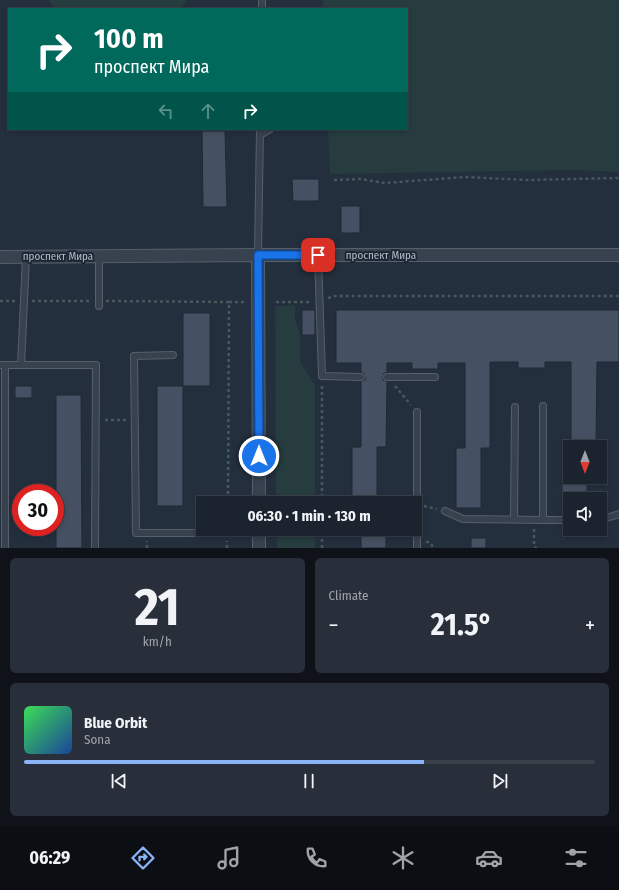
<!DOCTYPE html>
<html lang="en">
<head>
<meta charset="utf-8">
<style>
  :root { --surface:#1b232e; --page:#282f3a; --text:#f1f3f6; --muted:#a0a4aa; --line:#39404a; --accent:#8ab4f8 }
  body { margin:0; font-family:"Fira Sans Condensed",sans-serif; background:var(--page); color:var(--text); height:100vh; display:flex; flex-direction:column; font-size:15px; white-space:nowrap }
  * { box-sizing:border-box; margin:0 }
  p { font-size:13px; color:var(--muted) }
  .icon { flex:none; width:22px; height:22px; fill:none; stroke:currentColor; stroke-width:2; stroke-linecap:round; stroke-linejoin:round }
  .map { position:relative; height:548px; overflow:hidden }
  .side { display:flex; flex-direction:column; gap:10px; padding:10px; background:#0f1319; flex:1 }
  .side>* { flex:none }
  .banner { position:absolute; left:8px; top:8px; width:400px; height:122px; border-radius:0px; box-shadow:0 2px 6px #0003,0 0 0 1px var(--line); background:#00695c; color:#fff; overflow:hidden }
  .needle { width:26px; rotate:180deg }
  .buttons { position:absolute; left:563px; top:440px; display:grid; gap:8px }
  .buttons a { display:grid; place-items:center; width:44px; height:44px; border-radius:0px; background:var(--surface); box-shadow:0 2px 6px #0003,0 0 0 1px var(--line); font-size:20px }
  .speed { position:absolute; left:12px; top:484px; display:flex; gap:8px; font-size:20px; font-weight:700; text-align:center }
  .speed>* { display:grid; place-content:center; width:52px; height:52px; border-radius:50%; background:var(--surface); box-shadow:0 2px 6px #0003,0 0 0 1px var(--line); line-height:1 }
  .speed .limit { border:6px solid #d22; background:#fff; color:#111 }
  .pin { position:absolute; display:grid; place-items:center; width:34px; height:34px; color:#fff; margin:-17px; border-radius:8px; box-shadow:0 2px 6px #0006 }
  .me { position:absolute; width:44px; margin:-22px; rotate:0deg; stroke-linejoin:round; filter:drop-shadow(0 0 3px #0008) }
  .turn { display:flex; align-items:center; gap:14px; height:84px; padding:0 20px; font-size:18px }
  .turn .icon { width:52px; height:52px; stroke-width:2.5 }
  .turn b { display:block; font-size:28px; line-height:34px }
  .lanes { display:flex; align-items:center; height:38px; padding:0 20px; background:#0003; justify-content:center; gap:20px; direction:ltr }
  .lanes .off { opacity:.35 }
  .big { font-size:30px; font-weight:700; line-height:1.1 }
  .side .widget { flex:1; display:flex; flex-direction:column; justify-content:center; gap:6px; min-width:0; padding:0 14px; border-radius:6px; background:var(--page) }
  .side .dial { align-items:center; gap:0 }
  .dial b { font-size:52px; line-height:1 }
  .song { display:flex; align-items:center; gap:12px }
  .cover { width:48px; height:48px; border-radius:6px; background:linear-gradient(135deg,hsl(130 70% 55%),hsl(220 70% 35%)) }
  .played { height:4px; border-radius:2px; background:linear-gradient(90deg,var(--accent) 70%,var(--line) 70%) }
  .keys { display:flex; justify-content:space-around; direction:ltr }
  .heat { display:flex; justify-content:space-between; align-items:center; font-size:22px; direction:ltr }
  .side .tiles { flex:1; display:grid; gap:10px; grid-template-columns:1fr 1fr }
  .widget:last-child { grid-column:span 2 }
  .trip { position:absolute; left:196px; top:496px; width:226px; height:40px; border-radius:0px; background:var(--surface); box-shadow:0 2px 6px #0003,0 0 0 1px var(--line); font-weight:700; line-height:40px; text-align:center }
  .menu { display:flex; height:64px; justify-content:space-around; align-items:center; background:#0b0e12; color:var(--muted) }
  .menu .icon { width:28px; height:28px }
  .menu .selected { color:var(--accent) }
  .menu b { font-size:18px; color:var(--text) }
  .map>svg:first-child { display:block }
  .green { fill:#263c3f }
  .building { fill:#455162; stroke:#1f2835 }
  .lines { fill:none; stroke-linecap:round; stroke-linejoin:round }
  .service-casing { stroke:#565f6c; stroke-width:8 }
  .minor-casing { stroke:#565f6c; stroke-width:14 }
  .path { stroke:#44595c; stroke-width:2.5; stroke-dasharray:3 3; stroke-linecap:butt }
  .service { stroke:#38414e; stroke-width:6 }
  .minor { stroke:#38414e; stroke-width:12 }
  .route-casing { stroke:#114b97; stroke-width:10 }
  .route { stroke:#1a73e8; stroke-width:7 }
  .labels { text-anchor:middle; stroke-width:4; stroke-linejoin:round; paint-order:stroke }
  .street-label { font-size:11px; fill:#b4bcc9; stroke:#1d2633 }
</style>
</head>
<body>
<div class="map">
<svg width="619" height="548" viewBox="0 0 619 548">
  <rect width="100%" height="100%" fill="#242f3e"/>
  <path class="green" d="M49 0H187L181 8 148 9H54Z
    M323 0H619V172L574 170 330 174 328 129H407V9H323Z
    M275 306H295V319L300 336V362L315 385V503H276Z
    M276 529H315V548H277Z"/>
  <path class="building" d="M202 131H225L227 207H203Z
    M292 179H319V201H293Z
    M341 206H360V233H341Z
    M302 310H315V335H302Z
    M336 310H619V362H597L596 447H571V362H545V368H518V362H490V448H481V508H456V448H465V363H438V369H412V363H387V373H384L383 377V380L387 381 386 447H377V503H352V447H361V381L365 380V377L364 373H361V363H336Z
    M183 313H210V386H183Z
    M15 386H32V398H15Z
    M157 386H183V506H157Z
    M56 395H81L82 548H56Z
    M562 477H587V499H562Z
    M361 529H386V548H361Z
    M471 538H486V548H471Z"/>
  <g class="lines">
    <g class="service-casing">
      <path id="service" d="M262 9V0
        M260 135 270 129
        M258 255 260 129
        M318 255 322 376 361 377
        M99 256V306
        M173 355 134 356 136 533H259
        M0 365H96L95 548
        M21 365 26 257
        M387 377H435
        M543 406V520H570
        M445 511 463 519 543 520
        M514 520 515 407
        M600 520 619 514
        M5 548V365
        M417 548V412"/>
    </g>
    <g class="minor-casing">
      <path id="minor" d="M258 255 259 503
        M0 257 258 255H619
        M259 529V548"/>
    </g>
    <path class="path" d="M334 180 361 179 385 183 465 177 528 180 619 178
      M328 298 335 296H619
      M0 301H15
      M32 301H91
      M106 301 229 302 228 503
      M229 302H244
      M276 302H312
      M395 386 411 405
      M105 420H126
      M322 503V385
      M424 506 437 509
      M534 529V545L536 548
      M426 542H429L434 548
      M147 548V541
      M227 548V541
      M322 548V529"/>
    <use href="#service" class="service"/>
    <use href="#minor" class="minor"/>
  </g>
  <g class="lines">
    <g class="route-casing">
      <path id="route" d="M259 456 258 255H318"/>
    </g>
    <use href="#route" class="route"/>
  </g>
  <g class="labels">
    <g class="street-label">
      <text x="381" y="259">проспект Мира</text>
      <text x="58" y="260">проспект Мира</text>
    </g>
  </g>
</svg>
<div class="buttons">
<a><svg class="needle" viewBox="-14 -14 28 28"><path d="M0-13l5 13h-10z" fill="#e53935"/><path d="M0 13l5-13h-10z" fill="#a0a4aa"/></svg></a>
<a><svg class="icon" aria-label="sound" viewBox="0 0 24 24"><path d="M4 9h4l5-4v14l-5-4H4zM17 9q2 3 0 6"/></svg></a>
</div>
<div class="speed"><div class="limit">30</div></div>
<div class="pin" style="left:318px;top:255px;background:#d93025"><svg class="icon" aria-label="arrive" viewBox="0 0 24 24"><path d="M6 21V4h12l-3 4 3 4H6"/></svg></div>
<svg class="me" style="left:259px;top:456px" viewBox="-20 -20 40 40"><circle r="17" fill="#1a73e8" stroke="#fff" stroke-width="3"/><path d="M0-11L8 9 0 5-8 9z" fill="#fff"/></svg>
<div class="trip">06:30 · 1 min · 130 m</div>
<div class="banner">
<div class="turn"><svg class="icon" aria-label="right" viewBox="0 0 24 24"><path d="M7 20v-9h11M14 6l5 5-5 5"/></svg><div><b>100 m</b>проспект Мира</div></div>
<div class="lanes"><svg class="icon off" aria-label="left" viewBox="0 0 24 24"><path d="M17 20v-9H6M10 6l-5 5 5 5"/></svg><svg class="icon off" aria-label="ahead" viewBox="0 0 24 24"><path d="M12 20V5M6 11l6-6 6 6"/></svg><svg class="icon" aria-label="right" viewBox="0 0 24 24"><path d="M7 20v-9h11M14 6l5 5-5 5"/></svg></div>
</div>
</div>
<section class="side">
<div class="tiles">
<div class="widget dial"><b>21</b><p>km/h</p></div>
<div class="widget"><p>Climate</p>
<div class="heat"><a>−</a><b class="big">21.5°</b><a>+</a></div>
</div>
<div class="widget">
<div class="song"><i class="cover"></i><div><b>Blue Orbit</b><p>Sona</p></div></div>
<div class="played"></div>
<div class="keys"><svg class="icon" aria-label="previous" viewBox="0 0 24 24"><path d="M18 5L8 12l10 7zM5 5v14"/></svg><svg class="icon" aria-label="pause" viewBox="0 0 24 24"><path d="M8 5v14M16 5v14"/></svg><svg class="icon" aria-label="next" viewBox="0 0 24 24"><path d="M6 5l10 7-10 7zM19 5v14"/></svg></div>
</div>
</div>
</section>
<nav class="menu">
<b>06:29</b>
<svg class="icon selected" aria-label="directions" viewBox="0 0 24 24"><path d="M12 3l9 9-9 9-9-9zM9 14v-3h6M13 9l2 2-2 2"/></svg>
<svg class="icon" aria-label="music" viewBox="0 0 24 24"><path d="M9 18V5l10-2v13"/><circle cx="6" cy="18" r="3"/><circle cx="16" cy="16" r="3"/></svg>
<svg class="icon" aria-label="phone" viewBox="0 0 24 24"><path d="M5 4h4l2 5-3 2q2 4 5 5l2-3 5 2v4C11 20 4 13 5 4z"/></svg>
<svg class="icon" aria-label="climate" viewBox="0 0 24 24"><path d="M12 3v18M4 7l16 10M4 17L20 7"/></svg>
<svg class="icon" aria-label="car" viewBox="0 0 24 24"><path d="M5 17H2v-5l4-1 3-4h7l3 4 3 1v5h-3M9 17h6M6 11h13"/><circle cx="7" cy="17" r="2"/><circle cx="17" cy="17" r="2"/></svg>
<svg class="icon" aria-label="filters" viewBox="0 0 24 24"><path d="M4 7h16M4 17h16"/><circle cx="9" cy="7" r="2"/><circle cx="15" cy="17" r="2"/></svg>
</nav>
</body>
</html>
